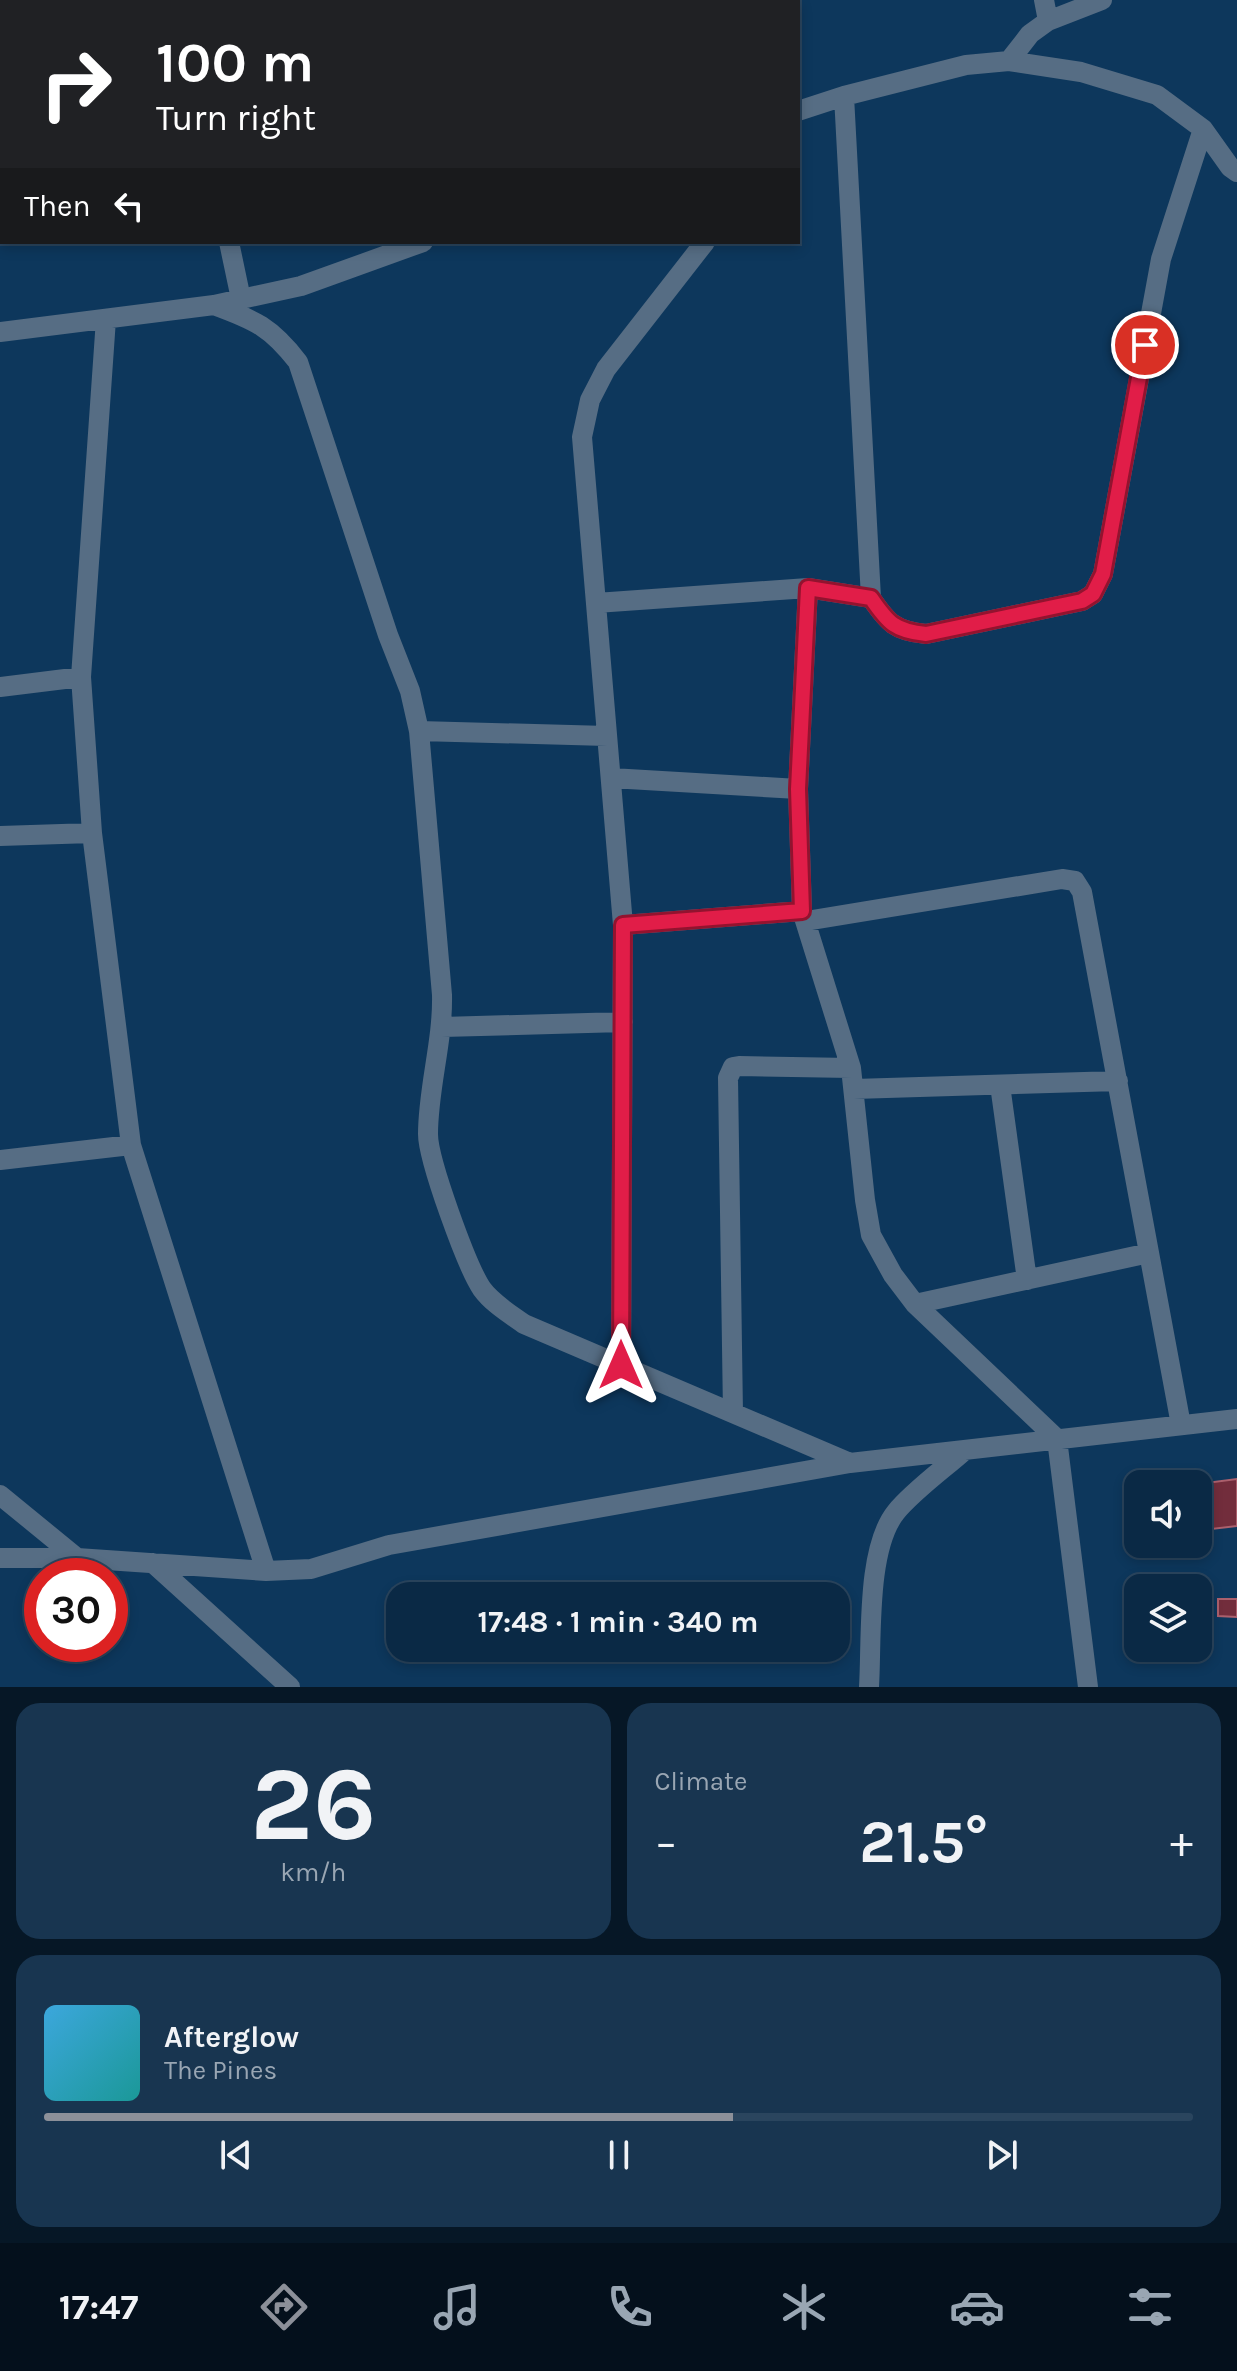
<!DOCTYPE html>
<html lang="en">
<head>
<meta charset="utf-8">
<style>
  :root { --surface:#0a2945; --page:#183550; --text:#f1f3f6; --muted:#99a6b3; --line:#2a455e; --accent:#8c9099 }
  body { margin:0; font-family:Karla,sans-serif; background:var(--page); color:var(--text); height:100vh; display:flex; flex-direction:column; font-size:30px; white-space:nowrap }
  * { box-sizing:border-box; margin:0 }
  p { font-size:26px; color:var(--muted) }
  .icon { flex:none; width:44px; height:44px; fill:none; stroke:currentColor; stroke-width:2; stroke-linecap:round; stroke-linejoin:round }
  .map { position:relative; height:1687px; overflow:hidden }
  .details { display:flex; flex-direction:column; gap:16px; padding:16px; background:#061726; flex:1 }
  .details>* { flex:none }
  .top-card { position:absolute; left:0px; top:0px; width:800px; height:244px; box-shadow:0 4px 12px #0003,0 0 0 2px var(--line); background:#202124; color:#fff; overflow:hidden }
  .fabs { position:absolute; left:1124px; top:1470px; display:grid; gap:16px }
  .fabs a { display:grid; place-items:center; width:88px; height:88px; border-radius:16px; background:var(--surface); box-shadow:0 4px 12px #0003,0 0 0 2px var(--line); font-size:40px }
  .speed { position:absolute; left:24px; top:1558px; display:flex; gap:16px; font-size:40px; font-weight:700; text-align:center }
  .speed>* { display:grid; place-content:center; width:104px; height:104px; border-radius:50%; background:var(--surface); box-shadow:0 4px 12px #0003,0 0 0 2px var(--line); line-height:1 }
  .speed .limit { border:12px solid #d22; background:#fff; color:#111 }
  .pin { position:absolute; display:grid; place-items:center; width:68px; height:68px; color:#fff; margin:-34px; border:4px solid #fff; border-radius:50%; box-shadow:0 2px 8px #0007 }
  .me { position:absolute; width:88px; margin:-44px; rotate:0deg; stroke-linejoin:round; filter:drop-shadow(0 0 6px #0008) }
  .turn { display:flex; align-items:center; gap:28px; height:168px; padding:0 24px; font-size:36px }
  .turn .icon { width:104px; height:104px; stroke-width:2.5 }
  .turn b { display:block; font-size:56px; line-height:68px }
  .then { display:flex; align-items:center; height:76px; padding:0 24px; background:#0003; gap:16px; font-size:30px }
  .big { font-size:60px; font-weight:700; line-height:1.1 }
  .details .widget { flex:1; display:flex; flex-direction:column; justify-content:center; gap:12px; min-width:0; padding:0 28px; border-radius:24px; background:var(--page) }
  .details .dial { align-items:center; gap:0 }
  .dial b { font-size:104px; line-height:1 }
  .song { display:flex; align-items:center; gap:24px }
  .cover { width:96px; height:96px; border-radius:12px; background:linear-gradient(135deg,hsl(200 70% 55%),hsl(180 70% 35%)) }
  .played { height:8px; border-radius:4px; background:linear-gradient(90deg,var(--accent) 60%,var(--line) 60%) }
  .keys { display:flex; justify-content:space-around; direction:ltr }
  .heat { display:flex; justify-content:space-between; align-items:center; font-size:44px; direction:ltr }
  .details .tiles { flex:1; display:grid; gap:16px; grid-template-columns:1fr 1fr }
  .widget:last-child { grid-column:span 2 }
  .trip { position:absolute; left:386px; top:1582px; width:464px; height:80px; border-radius:24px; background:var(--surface); box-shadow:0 4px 12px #0003,0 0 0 2px var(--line); font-weight:700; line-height:80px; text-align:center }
  .dock { display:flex; height:128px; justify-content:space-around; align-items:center; background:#04101c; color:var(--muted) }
  .dock .icon { width:56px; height:56px }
  .dock .on { color:var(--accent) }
  .dock b { font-size:36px; color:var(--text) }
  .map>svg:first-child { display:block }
  .building { fill:#722d3c; stroke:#ab606d; stroke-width:2 }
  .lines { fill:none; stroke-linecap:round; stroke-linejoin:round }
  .minor { stroke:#566d84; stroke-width:20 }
  .route-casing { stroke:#92132f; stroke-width:20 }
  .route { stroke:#e11d48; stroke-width:14 }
</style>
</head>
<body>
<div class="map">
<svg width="1237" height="1687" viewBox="0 0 1237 1687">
  <rect width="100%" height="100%" fill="#0d375c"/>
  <path class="building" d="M1237 1479V1526L1203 1530 1198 1484Z
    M1218 1599H1237V1617L1218 1616Z"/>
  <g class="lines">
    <path class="minor" d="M177 0V2
      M372 0 375 2
      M394 0V2
      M650 0 651 2
      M1044 0 1048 21
      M1009 61 1030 34 1048 21 1102 0
      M844 96 871 598C888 623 895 631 926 634L1082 601 1093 594 1103 574 1161 259 1203 129
      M0 107H2
      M798 111 844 96 966 65 1009 61 1081 72 1157 95 1203 129 1230 167 1237 172
      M229 242 241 299
      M214 305C255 320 271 327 298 362L388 635 410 691 419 731 442 995C443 1042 428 1088 428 1134 428 1160 467 1267 482 1289 492 1303 510 1314 524 1324L850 1463
      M106 319 81 677 92 833 131 1145 266 1571
      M0 332 214 305 301 286 423 242
      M808 588 798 789 802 911 851 1068 865 1200 871 1235 893 1275 915 1304 1057 1439 1088 1687
      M596 603 808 588 871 598
      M0 687 81 677
      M419 731 607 736
      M611 778 798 789
      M0 836 92 833
      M806 921 1062 879 1075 881 1082 892 1181 1425
      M623 925 802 911
      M442 1027 623 1022
      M1000 1085 1027 1280
      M854 1089 1118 1081
      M0 1160 131 1145
      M915 1304 1149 1253
      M621 1365 623 925 582 437 590 400 606 369 705 242
      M733 1413 728 1078 733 1067 739 1066 851 1068
      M0 1495 77 1558
      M0 1558H77L266 1571 311 1569 389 1545 850 1463 1237 1419
      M153 1563 290 1687
      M869 1687C872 1639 866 1549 896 1512 913 1491 945 1468 965 1450"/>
  </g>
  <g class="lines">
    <g class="route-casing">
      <path id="route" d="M621 1365 623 925 802 911 798 789 808 588 871 598C888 623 895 631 926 634L1082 601 1093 594 1103 574 1145 345"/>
    </g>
    <use href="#route" class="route"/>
  </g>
</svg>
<div class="fabs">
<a><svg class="icon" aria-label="sound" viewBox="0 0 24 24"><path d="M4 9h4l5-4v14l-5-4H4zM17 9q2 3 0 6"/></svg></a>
<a><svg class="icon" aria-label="layers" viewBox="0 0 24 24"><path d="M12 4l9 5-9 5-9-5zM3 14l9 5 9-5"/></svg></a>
</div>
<div class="speed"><div class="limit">30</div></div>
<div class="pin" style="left:1145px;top:345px;background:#d93025"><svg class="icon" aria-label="arrive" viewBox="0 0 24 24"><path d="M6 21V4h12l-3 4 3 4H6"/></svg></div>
<svg class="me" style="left:621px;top:1365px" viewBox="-20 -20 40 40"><path d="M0-17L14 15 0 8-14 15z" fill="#e11d48" stroke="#fff" stroke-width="4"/></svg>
<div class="trip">17:48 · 1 min · 340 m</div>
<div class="top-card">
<div class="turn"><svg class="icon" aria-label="right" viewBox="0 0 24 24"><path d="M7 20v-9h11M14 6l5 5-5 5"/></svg><div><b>100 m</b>Turn right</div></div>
<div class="then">Then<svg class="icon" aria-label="left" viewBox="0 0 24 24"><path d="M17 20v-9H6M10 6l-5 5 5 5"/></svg></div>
</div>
</div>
<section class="details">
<div class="tiles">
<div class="widget dial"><b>26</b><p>km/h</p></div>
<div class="widget"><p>Climate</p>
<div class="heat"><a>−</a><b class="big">21.5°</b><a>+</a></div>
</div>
<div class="widget">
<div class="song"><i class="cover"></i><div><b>Afterglow</b><p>The Pines</p></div></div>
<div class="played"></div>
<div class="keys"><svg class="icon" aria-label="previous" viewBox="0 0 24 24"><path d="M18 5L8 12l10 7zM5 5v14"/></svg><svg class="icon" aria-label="pause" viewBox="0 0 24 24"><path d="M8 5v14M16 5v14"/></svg><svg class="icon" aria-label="next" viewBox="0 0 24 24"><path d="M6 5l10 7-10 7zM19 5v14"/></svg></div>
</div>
</div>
</section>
<nav class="dock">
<b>17:47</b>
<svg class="icon on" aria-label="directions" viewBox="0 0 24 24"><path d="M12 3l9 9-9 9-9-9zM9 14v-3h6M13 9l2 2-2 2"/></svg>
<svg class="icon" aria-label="music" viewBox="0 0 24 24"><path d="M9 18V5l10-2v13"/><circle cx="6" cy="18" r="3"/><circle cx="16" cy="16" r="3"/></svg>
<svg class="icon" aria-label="phone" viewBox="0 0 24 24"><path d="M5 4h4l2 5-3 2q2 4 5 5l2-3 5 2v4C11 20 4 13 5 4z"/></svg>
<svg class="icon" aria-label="climate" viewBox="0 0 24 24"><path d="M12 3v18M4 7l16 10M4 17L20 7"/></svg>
<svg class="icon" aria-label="car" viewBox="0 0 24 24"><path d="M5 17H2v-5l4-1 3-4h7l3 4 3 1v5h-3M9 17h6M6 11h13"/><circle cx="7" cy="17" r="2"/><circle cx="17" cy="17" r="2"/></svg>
<svg class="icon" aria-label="filters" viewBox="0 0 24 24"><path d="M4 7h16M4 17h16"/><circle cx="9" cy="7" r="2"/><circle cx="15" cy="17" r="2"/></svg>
</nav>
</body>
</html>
